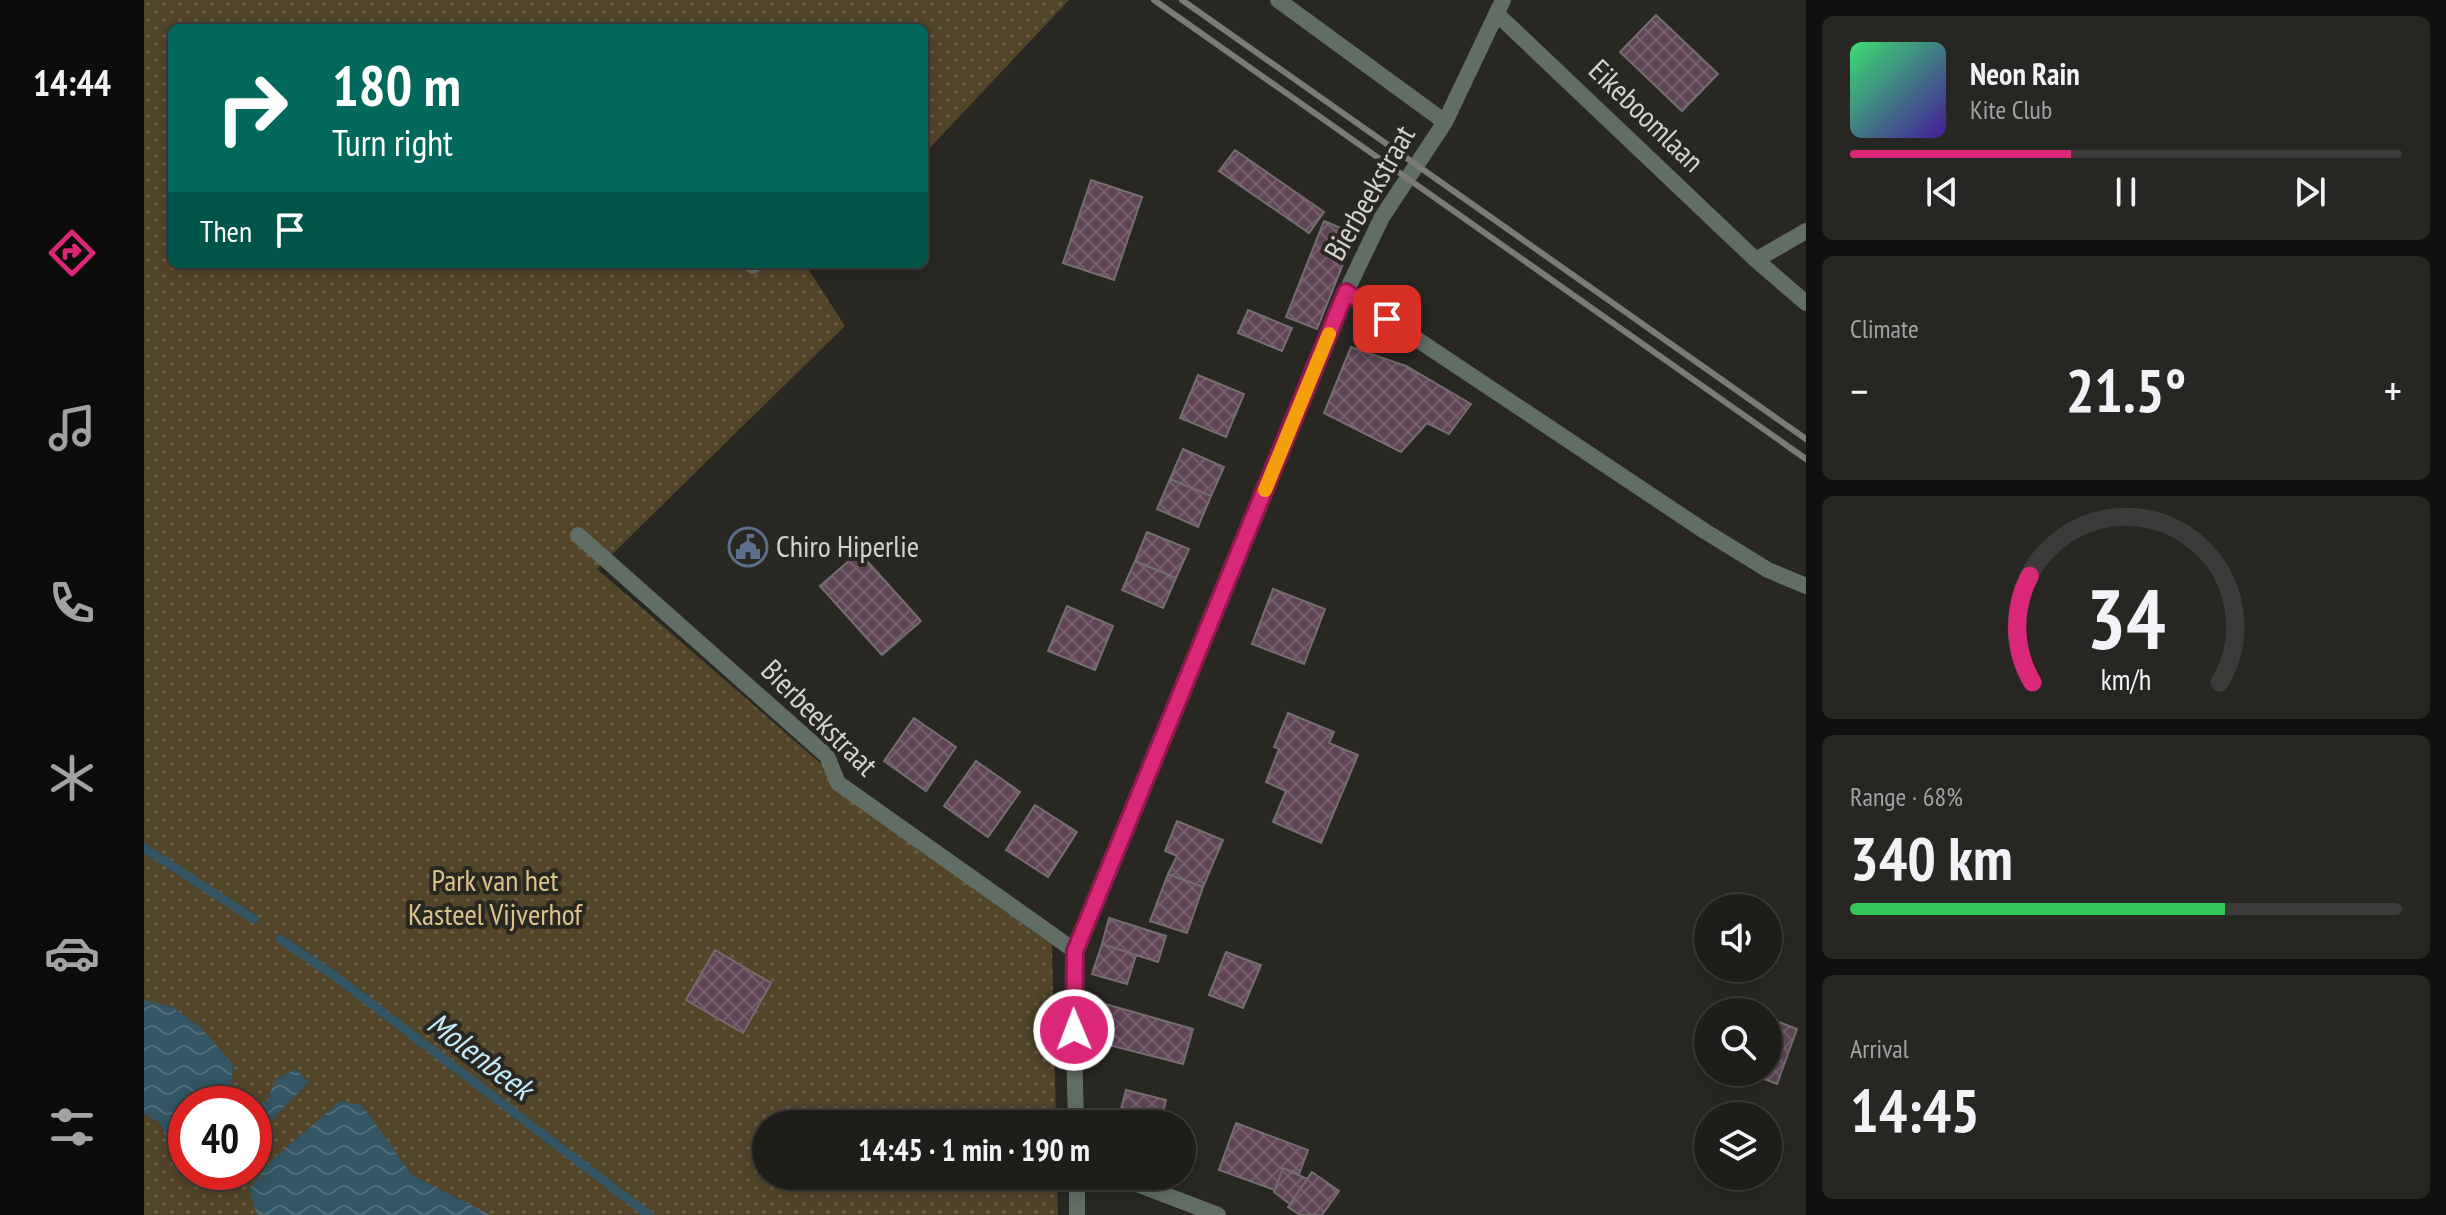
<!DOCTYPE html>
<html lang="en">
<head>
<meta charset="utf-8">
<style>
  :root { --surface:#1f1d1a; --page:#272623; --text:#f1f3f6; --muted:#a1a2a2; --line:#3c3b39; --accent:#db2777 }
  body { margin:0; font-family:"PT Sans Narrow",sans-serif; background:var(--page); color:var(--text); height:100vh; display:flex; flex-direction:column; font-size:30px; white-space:nowrap }
  * { box-sizing:border-box; margin:0 }
  p { font-size:26px; color:var(--muted) }
  .icon { flex:none; width:44px; height:44px; fill:none; stroke:currentColor; stroke-width:2; stroke-linecap:round; stroke-linejoin:round }
  .map { position:relative; flex:1; overflow:hidden }
  .drawer { display:flex; flex-direction:column; gap:16px; padding:16px; background:#11100e; width:640px }
  .drawer>* { flex:none }
  .guide { position:absolute; left:24px; top:24px; width:760px; height:244px; border-radius:12px; box-shadow:0 4px 20px #0003,0 0 0 2px var(--line); background:#00695c; color:#fff; overflow:hidden }
  .tools { position:absolute; left:1550px; top:894px; display:grid; gap:16px }
  .tools a { display:grid; place-items:center; width:88px; height:88px; border-radius:50%; background:var(--surface); box-shadow:0 4px 20px #0003,0 0 0 2px var(--line); font-size:40px }
  .speed { position:absolute; left:24px; top:1086px; display:flex; gap:16px; font-size:40px; font-weight:700; text-align:center }
  .speed>* { display:grid; place-content:center; width:104px; height:104px; border-radius:50%; background:var(--surface); box-shadow:0 4px 20px #0003,0 0 0 2px var(--line); line-height:1 }
  .speed .limit { border:12px solid #d22; background:#fff; color:#111 }
  .pin { position:absolute; display:grid; place-items:center; width:68px; height:68px; color:#fff; margin:-34px; border-radius:16px; box-shadow:0 4px 12px #0006 }
  .me { position:absolute; width:88px; margin:-44px; rotate:359deg; stroke-linejoin:round; filter:drop-shadow(0 0 6px #0008) }
  .turn { display:flex; align-items:center; gap:28px; height:168px; padding:0 32px; font-size:36px }
  .turn .icon { width:104px; height:104px; stroke-width:2.5 }
  .turn b { display:block; font-size:56px; line-height:68px }
  .then { display:flex; align-items:center; height:76px; padding:0 32px; background:#0003; gap:16px; font-size:30px }
  .big { font-size:60px; font-weight:700; line-height:1.1 }
  .drawer .card { flex:1; display:flex; flex-direction:column; justify-content:center; gap:12px; min-width:0; padding:0 28px; border-radius:12px; background:var(--page) }
  .drawer .dial { align-items:center; gap:0 }
  .dial svg { height:208px; overflow:visible; fill:none; stroke:var(--line); stroke-width:7; stroke-linecap:round; text-anchor:middle }
  .dial text { fill:var(--text); stroke:none }
  .song { display:flex; align-items:center; gap:24px }
  .cover { width:96px; height:96px; border-radius:12px; background:linear-gradient(135deg,hsl(140 70% 55%),hsl(260 70% 35%)) }
  .played { height:8px; border-radius:4px; background:linear-gradient(90deg,var(--accent) 40%,var(--line) 40%) }
  .keys { display:flex; justify-content:space-around; direction:ltr }
  .heat { display:flex; justify-content:space-between; align-items:center; font-size:44px; direction:ltr }
  .charge { height:12px; border-radius:6px; background:linear-gradient(90deg,#34c759 68%,var(--line) 0) }
  .trip { position:absolute; left:608px; top:1110px; width:444px; height:80px; border-radius:40px; background:var(--surface); box-shadow:0 4px 20px #0003,0 0 0 2px var(--line); font-weight:700; line-height:80px; text-align:center }
  main { display:flex; flex:1; min-height:0 }
  .menu { display:flex; flex-direction:column; width:144px; justify-content:space-around; align-items:center; background:#0c0c0a; color:var(--muted) }
  .menu .icon { width:56px; height:56px }
  .menu .active { color:var(--accent) }
  .menu b { font-size:36px; color:var(--text) }
  .map>svg:first-child { display:block }
  .park { fill:url(#park-dots); fill-rule:evenodd }
  .water { fill:url(#water-waves) }
  .lines { fill:none; stroke-linecap:round; stroke-linejoin:round }
  .stream { stroke:#335564; stroke-width:9 }
  .building { fill:url(#building-cross-hatch); stroke:#746e71; stroke-width:2 }
  .service { stroke:#616e66; stroke-width:16 }
  .minor { stroke:#616e66; stroke-width:16 }
  .tertiary { stroke:#616e66; stroke-width:16 }
  .rail { stroke:#7c7a76; stroke-width:6 }
  .route-casing { stroke:#8e194d; stroke-width:20 }
  .route { stroke:#db2777; stroke-width:14 }
  .slow { stroke:#f59e0b; stroke-width:14 }
  .labels { text-anchor:middle; stroke-width:8; stroke-linejoin:round; paint-order:stroke }
  .street-label { font-size:30px; fill:#d4d2cf; stroke:#292722 }
  .poi-label { font-size:30px; fill:#d4d2cf; stroke:#292722; text-anchor:start }
  .park-label { font-size:30px; fill:#dcc18b; stroke:#292722 }
  .water-label { font-size:32px; font-style:italic; fill:#c4e9fa; stroke:#292722 }
</style>
</head>
<body>
<main>
<nav class="menu">
<b>14:44</b>
<svg class="icon active" aria-label="directions" viewBox="0 0 24 24"><path d="M12 3l9 9-9 9-9-9zM9 14v-3h6M13 9l2 2-2 2"/></svg>
<svg class="icon" aria-label="music" viewBox="0 0 24 24"><path d="M9 18V5l10-2v13"/><circle cx="6" cy="18" r="3"/><circle cx="16" cy="16" r="3"/></svg>
<svg class="icon" aria-label="phone" viewBox="0 0 24 24"><path d="M5 4h4l2 5-3 2q2 4 5 5l2-3 5 2v4C11 20 4 13 5 4z"/></svg>
<svg class="icon" aria-label="climate" viewBox="0 0 24 24"><path d="M12 3v18M4 7l16 10M4 17L20 7"/></svg>
<svg class="icon" aria-label="car" viewBox="0 0 24 24"><path d="M5 17H2v-5l4-1 3-4h7l3 4 3 1v5h-3M9 17h6M6 11h13"/><circle cx="7" cy="17" r="2"/><circle cx="17" cy="17" r="2"/></svg>
<svg class="icon" aria-label="filters" viewBox="0 0 24 24"><path d="M4 7h16M4 17h16"/><circle cx="9" cy="7" r="2"/><circle cx="15" cy="17" r="2"/></svg>
</nav>
<div class="map">
<svg width="1662" height="1215" viewBox="0 0 1662 1215">
  <defs>
    <pattern id="park-dots" width="8" height="8" patternUnits="userSpaceOnUse" patternTransform="scale(2)"><rect width="8" height="8" fill="#52452a"/><path d="M2 2h.1M6 6h.1" fill="none" stroke="#6a5f48" stroke-width="1.8" stroke-linecap="round"/></pattern>
    <pattern id="water-waves" width="16" height="10" patternUnits="userSpaceOnUse" patternTransform="scale(2)"><rect width="16" height="10" fill="#335564"/><path d="M0 5q4-4 8 0t8 0" fill="none" stroke="#506d79"/></pattern>
    <pattern id="building-cross-hatch" width="8" height="8" patternUnits="userSpaceOnUse" patternTransform="scale(2)"><rect width="8" height="8" fill="#604556"/><path d="M0 0l8 8M0 8l8-8" fill="none" stroke="#765f6d"/></pattern>
  </defs>
  <rect width="100%" height="100%" fill="#292722"/>
  <path class="park" d="M0 0H925L780 154V28H28V264H661L701 326 453 569 682 768 694 791 908 945 912 1124H622V1176H913L914 1215H0ZM42 1104H110V1172H42Z"/>
  <path class="water" d="M0 1000 28 1007 56 1027 89 1064 87 1092 92 1104 123 1102 131 1080 151 1069 165 1082 110 1137V1104H42V1172H75C63 1184 56 1182 41 1177L15 1122 0 1114Z
    M196 1101 218 1105 268 1175 346 1215H113L105 1189 127 1161Z"/>
  <g class="lines">
    <path class="stream" d="M0 848 110 919
      M136 939 192 977 505 1215"/>
  </g>
  <path class="building" d="M1512 15 1574 74 1538 111 1476 52Z
    M1091 150 1180 212 1165 233 1075 171Z
    M947 180 998 197 970 280 919 263Z
    M1180 221 1211 234 1173 329 1142 317Z
    M1104 310 1148 328 1138 351 1094 333Z
    M1207 347 1262 366 1327 404 1305 434 1283 423 1257 452 1180 413Z
    M1054 375 1100 394 1082 437 1036 418Z
    M1039 449 1080 467 1067 496 1026 479Z
    M1026 479 1067 496 1054 527 1013 509Z
    M1003 532 1045 549 1032 578 991 561Z
    M715 552 777 621 738 655 676 586Z
    M991 561 1032 578 1019 608 978 590Z
    M1129 589 1181 609 1160 664 1108 644Z
    M923 606 969 626 951 670 904 651Z
    M1144 713 1190 732 1185 743 1214 755 1177 843 1129 822 1142 791 1122 782 1135 749 1130 747Z
    M770 718 812 747 782 791 740 761Z
    M832 761 876 792 844 837 800 806Z
    M891 805 933 832 904 877 862 850Z
    M1033 821 1079 840 1059 887 1024 874 1033 856 1021 851Z
    M1024 874 1059 887 1043 933 1006 921Z
    M965 918 1022 936 1014 962 958 944Z
    M958 944 992 955 983 984 948 974Z
    M571 950 627 983 599 1033 542 1000Z
    M1082 952 1117 965 1099 1008 1065 995Z
    M951 1001 1049 1029 1039 1064 953 1042Z
    M1627 1019 1653 1029 1633 1084 1601 1072H1624V1027Z
    M982 1090 1022 1100 1016 1124H973Z
    M1092 1123 1164 1150 1155 1174 1139 1168 1131 1190 1075 1170Z
    M1139 1168 1163 1179 1146 1204 1130 1192Z
    M1168 1172 1195 1191 1178 1215H1156L1144 1207Z"/>
  <g class="lines">
    <path class="service" d="M607 264 609 266
      M1559 530 1624 570 1662 586"/>
    <path class="minor" d="M1134 0 1301 122
      M1353 14 1612 260 1662 303
      M1612 260 1662 231
      M1202 292 1559 530
      M434 535 683 756 694 783 931 951
      M972 1176 1074 1215"/>
    <path class="tertiary" d="M932 1124 929 999 931 951 1202 292 1238 217 1301 122 1359 0
      M933 1176V1215"/>
    <path class="rail" d="M1010 0 1662 459
      M1038 0 1662 439"/>
  </g>
  <g class="lines">
    <g class="route-casing">
      <path id="route" d="M930 1030 931 951 1202 292 1243 319"/>
    </g>
    <use href="#route" class="route"/>
    <path class="slow" d="M1121 490 1185 334"/>
  </g>
  <defs>
    <g id="civic-ring" transform="scale(2)"><circle r="9.5" fill="#292722" stroke="#5c6f8a" stroke-width="1.5"/><path d="M-.6-6.5H3V-4.5H.6V-3L4-1V1h2V6H-6V1h2V-1L-.6-3ZM-1.2 2.5V6h2.4V2.5Z" fill="#5c6f8a"/></g>
  </defs>
  <g fill-rule="evenodd">
    <use href="#civic-ring" x="604" y="547"/>
  </g>
  <g class="labels">
    <g class="street-label">
      <text transform="translate(1502 116) rotate(44)" y="10">Eikeboomlaan</text>
      <text transform="translate(1226 193) rotate(-60)" y="10">Bierbeekstraat</text>
      <text transform="translate(675 718) rotate(45)" y="10">Bierbeekstraat</text>
    </g>
    <g class="poi-label">
      <text x="632" y="557">Chiro Hiperlie</text>
    </g>
    <g class="park-label">
      <text x="351" y="891">Park van het<tspan x="351" dy="34">Kasteel Vijverhof</tspan></text>
    </g>
    <g class="water-label">
      <text transform="translate(336 1056) rotate(37)" y="11">Molenbeek</text>
    </g>
  </g>
</svg>
<div class="tools">
<a><svg class="icon" aria-label="sound" viewBox="0 0 24 24"><path d="M4 9h4l5-4v14l-5-4H4zM17 9q2 3 0 6"/></svg></a>
<a><svg class="icon" aria-label="search" viewBox="0 0 24 24"><circle cx="10" cy="10" r="6"/><path d="M15 15l6 6"/></svg></a>
<a><svg class="icon" aria-label="layers" viewBox="0 0 24 24"><path d="M12 4l9 5-9 5-9-5zM3 14l9 5 9-5"/></svg></a>
</div>
<div class="speed"><div class="limit">40</div></div>
<div class="pin" style="left:1243px;top:319px;background:#d93025"><svg class="icon" aria-label="arrive" viewBox="0 0 24 24"><path d="M6 21V4h12l-3 4 3 4H6"/></svg></div>
<svg class="me" style="left:930px;top:1030px" viewBox="-20 -20 40 40"><circle r="17" fill="#db2777" stroke="#fff" stroke-width="3"/><path d="M0-11L8 9 0 5-8 9z" fill="#fff"/></svg>
<div class="trip">14:45 · 1 min · 190 m</div>
<div class="guide">
<div class="turn"><svg class="icon" aria-label="right" viewBox="0 0 24 24"><path d="M7 20v-9h11M14 6l5 5-5 5"/></svg><div><b>180 m</b>Turn right</div></div>
<div class="then">Then<svg class="icon" aria-label="arrive" viewBox="0 0 24 24"><path d="M6 21V4h12l-3 4 3 4H6"/></svg></div>
</div>
</div>
<section class="drawer">
<div class="card">
<div class="song"><i class="cover"></i><div><b>Neon Rain</b><p>Kite Club</p></div></div>
<div class="played"></div>
<div class="keys"><svg class="icon" aria-label="previous" viewBox="0 0 24 24"><path d="M18 5L8 12l10 7zM5 5v14"/></svg><svg class="icon" aria-label="pause" viewBox="0 0 24 24"><path d="M8 5v14M16 5v14"/></svg><svg class="icon" aria-label="next" viewBox="0 0 24 24"><path d="M6 5l10 7-10 7zM19 5v14"/></svg></div>
</div>
<div class="card"><p>Climate</p>
<div class="heat"><a>−</a><b class="big">21.5°</b><a>+</a></div>
</div>
<div class="card dial"><svg viewBox="0 0 100 80">
<path d="M14 69A42 42 0 1 1 86 69"/>
<path d="M14 69A42 42 0 0 1 13 28" stroke="#db2777"/>
<text x="50" y="56" font-size="32" font-weight="700">34</text>
<text x="50" y="72" font-size="11">km/h</text>
</svg></div>
<div class="card"><p>Range · 68%</p><b class="big">340 km</b><div class="charge"></div></div>
<div class="card"><p>Arrival</p><b class="big">14:45</b></div>
</section>
</main>
</body>
</html>
